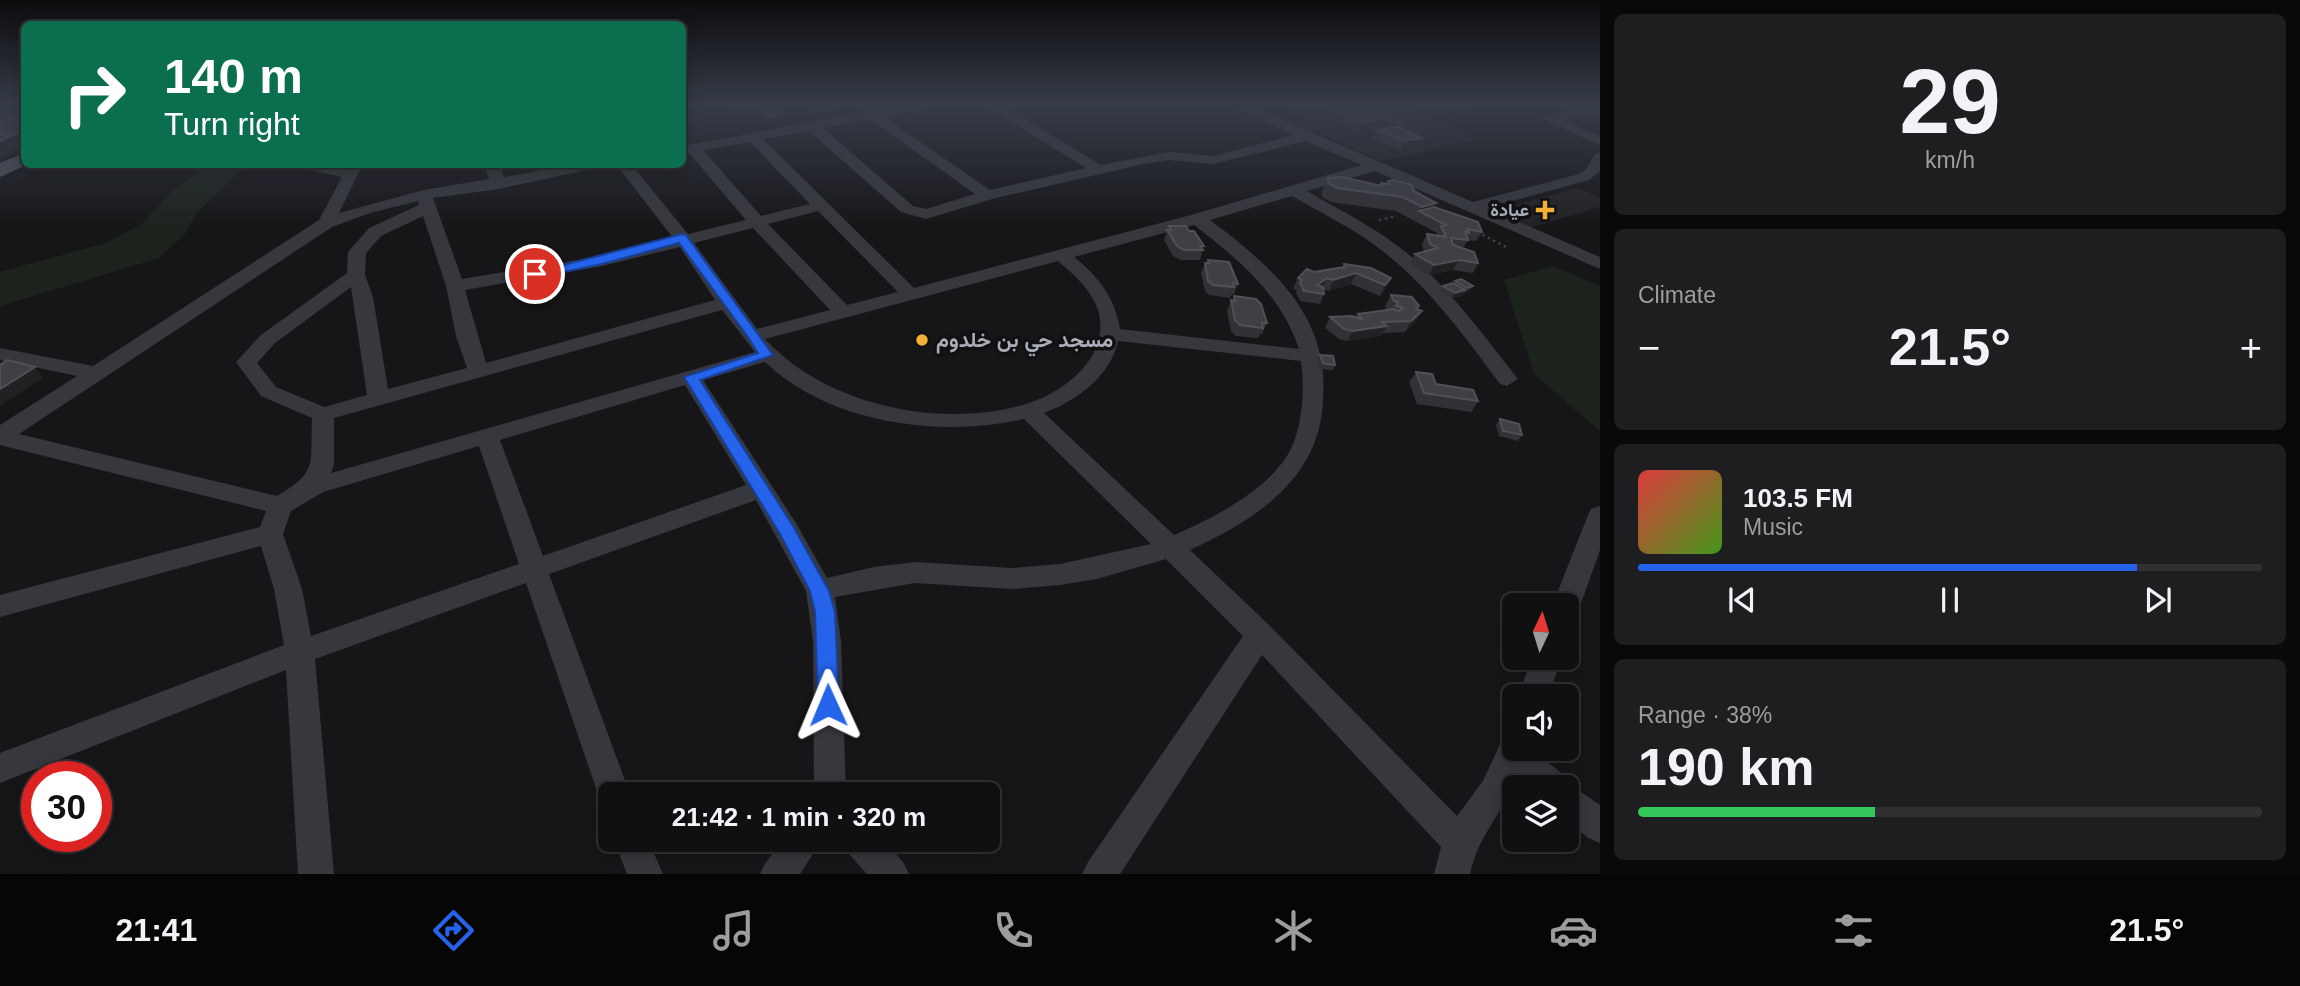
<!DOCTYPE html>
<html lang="en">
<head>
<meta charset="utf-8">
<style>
  :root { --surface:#101012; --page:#1e1e20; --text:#f1f3f6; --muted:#9c9d9f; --line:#303032; --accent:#2563eb }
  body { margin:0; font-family:Helvetica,Vazirmatn,sans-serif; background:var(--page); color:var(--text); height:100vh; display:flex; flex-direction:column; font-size:26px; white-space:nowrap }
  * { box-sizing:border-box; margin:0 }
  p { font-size:23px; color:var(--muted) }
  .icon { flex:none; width:38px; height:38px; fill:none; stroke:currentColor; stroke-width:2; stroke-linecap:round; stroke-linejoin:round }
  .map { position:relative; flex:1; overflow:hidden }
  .side { display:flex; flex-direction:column; gap:14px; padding:14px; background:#09090a; width:700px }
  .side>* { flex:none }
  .guide { position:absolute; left:21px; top:21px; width:665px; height:147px; border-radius:10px; box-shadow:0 4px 18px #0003,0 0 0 2px var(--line); background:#0b6e4f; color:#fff; overflow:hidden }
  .needle { width:46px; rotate:4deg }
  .tools { position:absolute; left:1502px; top:593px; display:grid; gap:14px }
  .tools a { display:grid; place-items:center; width:77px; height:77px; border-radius:10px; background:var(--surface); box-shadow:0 4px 18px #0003,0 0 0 2px var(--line); font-size:35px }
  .speed { position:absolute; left:21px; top:761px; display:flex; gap:14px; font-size:35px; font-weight:700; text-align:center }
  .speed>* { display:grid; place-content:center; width:91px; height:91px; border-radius:50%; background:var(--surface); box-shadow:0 4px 18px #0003,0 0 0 2px var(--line); line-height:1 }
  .speed .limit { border:10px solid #d22; background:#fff; color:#111 }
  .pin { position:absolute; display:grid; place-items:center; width:60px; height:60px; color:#fff; margin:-30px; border:4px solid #fff; border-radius:50%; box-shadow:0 2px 7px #0007 }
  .me { position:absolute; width:77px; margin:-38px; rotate:359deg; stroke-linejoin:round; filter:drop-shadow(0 0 5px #0008) }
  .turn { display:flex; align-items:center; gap:24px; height:147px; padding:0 28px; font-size:32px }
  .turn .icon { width:91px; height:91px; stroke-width:2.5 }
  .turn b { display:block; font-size:49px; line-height:60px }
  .big { font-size:52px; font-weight:700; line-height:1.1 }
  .side .card { flex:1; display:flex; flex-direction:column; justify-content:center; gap:10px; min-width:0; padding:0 24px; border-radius:10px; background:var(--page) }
  .side .dial { align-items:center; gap:0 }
  .dial b { font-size:91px; line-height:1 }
  .song { display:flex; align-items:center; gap:21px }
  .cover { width:84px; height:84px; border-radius:10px; background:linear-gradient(135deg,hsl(0 70% 55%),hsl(100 70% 35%)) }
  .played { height:7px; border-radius:4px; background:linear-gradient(90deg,var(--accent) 80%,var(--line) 80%) }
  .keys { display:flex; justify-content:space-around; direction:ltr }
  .heat { display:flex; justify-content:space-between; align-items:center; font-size:38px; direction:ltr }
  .charge { height:10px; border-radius:5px; background:linear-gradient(90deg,#34c759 38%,var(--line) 0) }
  .trip { position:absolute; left:598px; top:782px; width:402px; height:70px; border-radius:10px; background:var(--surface); box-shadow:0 4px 18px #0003,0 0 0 2px var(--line); font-weight:700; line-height:70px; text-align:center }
  .dock { display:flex; height:112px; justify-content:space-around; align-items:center; background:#060607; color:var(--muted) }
  .dock .icon { width:49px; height:49px }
  .dock .active { color:var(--accent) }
  .dock b { font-size:32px; color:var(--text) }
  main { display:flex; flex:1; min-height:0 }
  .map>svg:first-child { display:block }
  .built { fill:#222225 }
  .green { fill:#1c231d }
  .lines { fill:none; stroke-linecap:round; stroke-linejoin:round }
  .path { stroke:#3d3f44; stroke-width:2.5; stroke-dasharray:2.5 3.5; stroke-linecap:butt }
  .minor { fill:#37383d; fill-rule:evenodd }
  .major { fill:#53555c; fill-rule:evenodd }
  .wall { fill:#323236 }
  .shaded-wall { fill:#212124 }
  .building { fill:#3f3f44; stroke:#4f5156; stroke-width:2 }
  .route { fill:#2563eb; stroke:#184099; stroke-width:2 }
  .poi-dot { fill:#f2b134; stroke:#111113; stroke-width:2.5 }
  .labels { text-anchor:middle; stroke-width:7; stroke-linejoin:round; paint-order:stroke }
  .far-poi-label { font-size:18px; font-weight:bold; fill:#a8adb8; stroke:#111113; text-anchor:end }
  .poi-label { font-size:21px; font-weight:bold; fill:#a8adb8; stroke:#111113; text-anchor:start }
</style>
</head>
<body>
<main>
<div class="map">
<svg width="1600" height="874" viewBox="0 0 1600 874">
  <rect width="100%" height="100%" fill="#161618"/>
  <path class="built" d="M1282 106H1484L1431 118 1476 140 1381 161 1298 124 1304 116Z
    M1578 188 1600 197V207L1526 229 1490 212Z"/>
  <path class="green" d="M209 165H247L196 213 186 233 159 258 0 306V272L106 243 143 223 173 190Z
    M1553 266 1600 286V431L1534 374 1504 280Z"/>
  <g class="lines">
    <path class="path" d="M1379 220 1397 216
      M1477 232 1506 247"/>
    <path class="minor" d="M866 106 875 110 926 106 924 109 884 117 990 190 1086 168 987 106H1003L1101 165 1169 152 1213 156 1294 135 1232 106H1250L1473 202 1579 174 1586 169 1595 154 1600 153V171L1589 180 1487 208 1600 257V269L1375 171 1307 191C1341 211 1377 228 1408 254 1449 288 1481 332 1514 374L1518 379 1507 386 1500 384C1463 334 1426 283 1376 246 1350 227 1320 212 1292 196L1210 220C1247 248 1288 280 1309 323 1321 348 1325 372 1323 400 1320 479 1255 520 1190 550L1270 626 1457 816 1483 781 1503 738 1514 733V749H1532L1566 777 1568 783 1600 805V843L1588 838 1566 819V788H1529L1518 777C1503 812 1477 838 1470 874H1434L1441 847 1262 655 1120 874H1082L1088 862 1243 636 1166 559 1097 579 1060 585 1012 589 915 583 835 597 841 641 846 794H814L813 641 806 591 756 500 549 574 630 794H611V809L602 805 598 794 526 583 315 659 334 874H298L286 670 0 783V753L284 645 274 589 261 546 0 617V595L260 527 266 511 0 445V425L77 376 0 360V348L93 366 319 220 342 177 282 164H320L346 169 348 164H363L339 213 424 190 489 179 484 164H499L504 177 577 164H614L499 189 433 198 462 279 602 256 673 238 616 164H631L688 234 746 220 689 153 682 154V146L861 113V107ZM870 119 975 194 926 209 913 206 823 128ZM809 131 901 212 926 219 992 199 1148 163 1169 160 1213 164 1306 141 1362 165 1191 215 914 288 763 139ZM750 142 810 204 761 216 703 150ZM418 201 419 205 369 228 348 252 347 273 261 335 236 362 261 396 312 418C310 463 319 472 277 496L19 434 332 227 370 213ZM818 211 898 292 847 305 768 224ZM423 216 446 286 456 336 467 368 388 389 373 297 365 275 366 253 381 236ZM1194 225C1238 259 1281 294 1299 349L1120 329C1115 298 1099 277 1074 257ZM753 228 830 310 757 329 694 243ZM680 247 715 300 486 363 465 290 602 266ZM1058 261C1074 275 1091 289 1098 310 1112 357 1063 394 1023 405 939 429 825 405 765 339ZM351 287 367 395 324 407 276 387 257 363 275 343ZM722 310 755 352 331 473 334 464V418ZM1118 341 1301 361C1305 388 1303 431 1287 456 1263 493 1213 518 1174 535L1044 413C1076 401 1111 376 1118 341ZM765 362C830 424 940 438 1024 419L1151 544 1060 564 1012 568 915 562 874 567 827 578 796 523 703 380ZM685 385 746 485 543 556 500 440ZM479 446 519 564 311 636 302 589 283 534 291 511 323 492Z
      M1354 106H1372L1414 125 1402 128Z
      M1600 106V114L1563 120 1600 136V145L1541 118 1548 114Z
      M24 110V118L0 121V113Z
      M1600 506V550L1580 606 1576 614 1566 617V606H1552L1588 515 1591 509Z
      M1532 658H1562L1548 696H1518Z
      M614 840H648L663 874H627Z
      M783 840H822L800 874H760L766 862Z
      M842 840H883L903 862 909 874H867L847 852Z"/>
    <path class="major" d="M24 153V164H28L0 177V163Z"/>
  </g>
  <path class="wall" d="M727 106H766L733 112Z
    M815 106H837V109L819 114 815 111Z
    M1305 106H1328L1314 110Z
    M1376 106H1433L1432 109 1413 113 1378 107Z
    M760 111 784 118 768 121 761 115Z
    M1337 112 1380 119 1376 128 1359 131 1333 120Z
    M1377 130 1422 138 1418 147 1400 150 1373 139Z
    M1328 178 1380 186 1381 183 1387 184 1388 181 1414 191 1436 203 1434 207 1482 232 1476 241 1468 240 1463 248 1478 263 1473 273 1453 270 1429 275 1410 264 1415 254 1424 252 1422 244 1427 234 1436 235 1437 233 1396 211 1331 202 1322 197V192Z
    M1169 226 1189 231 1204 246 1200 260H1181L1173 256 1164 240Z
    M1208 260 1238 284 1234 294H1232L1230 298 1209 295 1205 291 1201 273 1205 263H1207Z
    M1344 264 1391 278 1386 288 1380 296 1351 284 1329 291 1323 289 1324 294 1320 304 1300 301 1296 293 1297 290 1293 289 1298 278 1314 272 1343 267Z
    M1455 281 1473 286 1470 291 1464 293 1462 296 1452 298 1440 291 1443 286 1454 284Z
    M1391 295 1418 309 1416 321 1405 332 1383 333 1381 336 1347 341 1339 339 1325 328 1330 317H1356L1358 314 1387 310 1385 306Z
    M1234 296 1267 323 1262 334H1260L1258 338 1236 336 1231 331 1227 311 1231 300 1233 301Z
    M1320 355 1335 365 1333 370 1320 369 1317 360Z
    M1416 372 1436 384 1478 401 1471 412 1417 404 1409 382Z
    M1500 419 1522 435 1518 441 1499 436 1496 425Z"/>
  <path class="shaded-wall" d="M733 106H756V108L733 112Z
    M834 106H837V109L819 114V110Z
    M1315 106H1328L1314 110Z
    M1417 106H1433L1432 109 1413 113Z
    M784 114V118L768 121V117Z
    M1380 119 1376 128 1359 131 1362 122Z
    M24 130V147L0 159V141Z
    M1422 138 1418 147 1400 150 1405 141Z
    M1436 203 1429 216 1419 211 1422 207Z
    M1459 260 1453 270 1429 275 1434 265Z
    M1356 273 1351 284 1329 291 1333 280Z
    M1327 278 1322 288 1317 285Z
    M1391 278 1386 288 1380 296 1385 285Z
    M1473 286 1470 291 1464 293 1467 288Z
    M1465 290 1462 296 1452 298 1455 293Z
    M1422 311 1416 321 1405 332 1411 321Z
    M1387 326 1381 336 1347 341 1353 331Z
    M35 367 43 378 0 406V389Z"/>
  <path class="building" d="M815 106H834L819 110Z
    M776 108 784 114 768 117 760 111Z
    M1358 108 1380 119 1362 122 1337 112Z
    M24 118V125L17 127H24V130L0 141V139L4 138 8 135 0 136V121Z
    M1399 127 1422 138 1405 141 1377 130Z
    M1342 177 1382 186 1381 183 1389 184 1388 181 1393 180 1412 185 1414 191 1436 203 1422 207 1403 197 1337 188 1328 183V178Z
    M1434 207 1478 222 1482 232 1467 229 1469 233 1465 232 1468 240 1451 238 1453 245 1474 252 1478 263 1459 260 1434 265 1415 254 1438 248 1430 244 1427 234 1446 237 1441 226 1446 225 1419 211Z
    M1169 226H1186L1189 231H1194L1204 246H1200L1203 250H1184L1177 246 1167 230H1171Z
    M1208 260 1229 262 1238 284 1233 283 1234 287 1213 285 1208 281 1205 263H1209Z
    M1344 264 1371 268 1391 278 1385 285 1356 273 1333 280 1327 278 1317 285 1323 287 1324 294 1304 291 1300 282 1302 280 1298 278 1307 269 1314 272 1345 267Z
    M1461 279 1473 286 1467 288 1455 281Z
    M1453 283 1465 290 1455 293 1443 286Z
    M1391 295 1412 297 1419 306 1416 309 1422 311 1411 321 1382 322 1387 326 1353 331 1344 329 1330 317 1352 316 1362 319 1358 314 1394 309 1399 311 1403 308 1396 306 1398 302 1394 301Z
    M1234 296 1256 299 1261 304 1267 323H1262L1263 328 1240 325 1235 320 1231 300 1235 301Z
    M1320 355 1333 356 1335 365 1323 363Z
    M7 360 35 367 0 389V365Z
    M1416 372 1432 374 1436 384 1473 390 1478 401 1424 393Z
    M1500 419 1519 424 1522 435 1503 431Z"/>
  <linearGradient id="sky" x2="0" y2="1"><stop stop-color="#0c0c0d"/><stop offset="0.46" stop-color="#363c48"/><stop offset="1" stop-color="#363c48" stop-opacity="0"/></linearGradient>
  <rect width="1600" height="228" fill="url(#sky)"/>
  <path class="route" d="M682 234 686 235 773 355 700 380 793 526 829 591 835 612 839 705 836 712 828 715 821 712 818 705 815 612 810 591 780 534 684 377 758 353 748 337 679 243 602 264 535 278 529 274Z"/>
  <g class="poi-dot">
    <path d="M1541.5 199.5h7v7h7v7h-7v7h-7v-7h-7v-7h7z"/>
    <circle cx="922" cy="340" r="7"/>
  </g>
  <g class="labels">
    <g class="far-poi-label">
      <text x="1529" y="216">عيادة</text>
    </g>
    <g class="poi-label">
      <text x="936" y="347">مسجد حي بن خلدوم</text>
    </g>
  </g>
</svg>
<div class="tools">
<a><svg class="needle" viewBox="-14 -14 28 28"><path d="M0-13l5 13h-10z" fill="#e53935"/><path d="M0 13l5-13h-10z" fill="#9c9d9f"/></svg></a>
<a><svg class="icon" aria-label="sound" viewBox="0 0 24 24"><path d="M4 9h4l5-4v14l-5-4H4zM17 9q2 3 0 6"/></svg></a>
<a><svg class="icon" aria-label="layers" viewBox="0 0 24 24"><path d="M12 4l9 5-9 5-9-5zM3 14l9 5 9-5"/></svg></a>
</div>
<div class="speed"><div class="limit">30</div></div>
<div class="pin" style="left:535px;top:274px;background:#d93025"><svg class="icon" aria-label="arrive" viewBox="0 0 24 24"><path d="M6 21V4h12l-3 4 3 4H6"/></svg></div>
<svg class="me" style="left:828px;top:705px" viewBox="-20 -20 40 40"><path d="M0-17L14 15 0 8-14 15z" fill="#2563eb" stroke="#fff" stroke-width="4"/></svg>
<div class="trip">21:42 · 1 min · 320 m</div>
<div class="guide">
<div class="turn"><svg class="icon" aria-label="right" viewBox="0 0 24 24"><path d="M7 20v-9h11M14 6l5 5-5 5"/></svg><div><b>140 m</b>Turn right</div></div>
</div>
</div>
<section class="side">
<div class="card dial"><b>29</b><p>km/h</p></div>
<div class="card"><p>Climate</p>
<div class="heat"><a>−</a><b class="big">21.5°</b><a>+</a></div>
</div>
<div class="card">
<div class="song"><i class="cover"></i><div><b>103.5 FM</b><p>Music</p></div></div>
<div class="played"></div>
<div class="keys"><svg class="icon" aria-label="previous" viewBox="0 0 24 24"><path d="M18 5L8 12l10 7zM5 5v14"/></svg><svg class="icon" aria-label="pause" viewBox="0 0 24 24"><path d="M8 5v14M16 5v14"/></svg><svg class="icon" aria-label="next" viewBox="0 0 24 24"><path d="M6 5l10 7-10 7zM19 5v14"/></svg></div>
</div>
<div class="card"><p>Range · 38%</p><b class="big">190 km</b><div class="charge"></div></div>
</section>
</main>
<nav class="dock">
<b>21:41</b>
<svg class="icon active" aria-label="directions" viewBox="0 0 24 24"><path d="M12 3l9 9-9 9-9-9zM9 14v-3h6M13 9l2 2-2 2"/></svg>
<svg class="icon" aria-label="music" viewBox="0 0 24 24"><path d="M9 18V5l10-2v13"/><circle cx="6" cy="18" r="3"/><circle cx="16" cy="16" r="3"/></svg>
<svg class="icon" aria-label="phone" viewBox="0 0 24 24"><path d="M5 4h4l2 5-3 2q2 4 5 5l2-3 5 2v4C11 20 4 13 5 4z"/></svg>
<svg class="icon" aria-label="climate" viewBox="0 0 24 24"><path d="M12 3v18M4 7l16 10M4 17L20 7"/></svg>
<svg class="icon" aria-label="car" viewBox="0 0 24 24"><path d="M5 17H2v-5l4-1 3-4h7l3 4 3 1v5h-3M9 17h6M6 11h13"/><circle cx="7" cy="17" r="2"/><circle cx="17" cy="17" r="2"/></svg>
<svg class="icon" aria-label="filters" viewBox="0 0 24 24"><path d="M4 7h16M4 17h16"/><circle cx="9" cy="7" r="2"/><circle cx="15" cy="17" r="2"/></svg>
<b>21.5°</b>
</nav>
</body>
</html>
